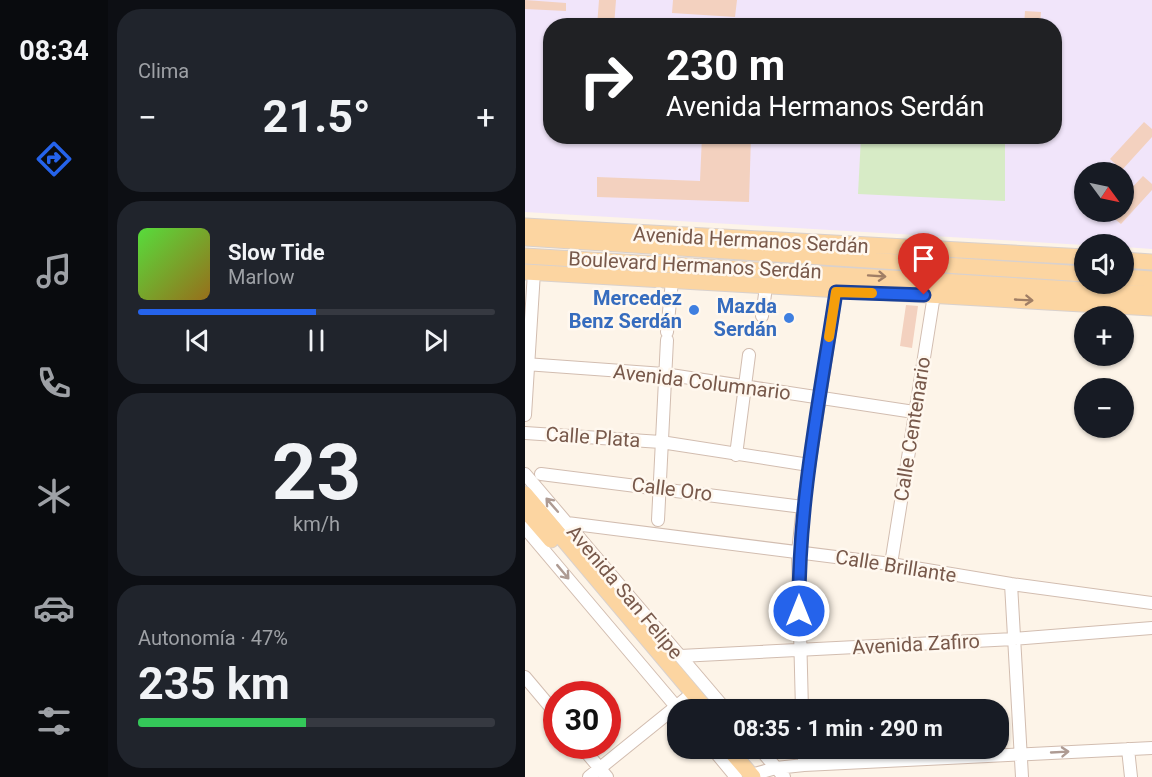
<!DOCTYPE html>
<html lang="es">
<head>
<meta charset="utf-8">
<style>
  :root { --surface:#171b24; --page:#20242c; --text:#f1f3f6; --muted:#9ea1a6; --line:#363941; --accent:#2563eb }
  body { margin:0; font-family:Roboto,sans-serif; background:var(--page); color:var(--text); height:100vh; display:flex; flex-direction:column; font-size:22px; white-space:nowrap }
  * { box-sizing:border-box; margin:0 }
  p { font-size:20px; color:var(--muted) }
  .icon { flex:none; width:33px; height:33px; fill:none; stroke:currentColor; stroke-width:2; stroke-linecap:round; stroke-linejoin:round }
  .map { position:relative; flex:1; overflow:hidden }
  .panel { display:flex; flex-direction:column; gap:9px; padding:9px; background:#0d0f14; width:417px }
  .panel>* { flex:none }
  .hud { position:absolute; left:18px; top:18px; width:519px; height:126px; border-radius:24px; box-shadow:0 2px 4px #0004; background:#202124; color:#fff; overflow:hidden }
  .needle { width:39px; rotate:123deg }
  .buttons { position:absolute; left:549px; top:162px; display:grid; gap:12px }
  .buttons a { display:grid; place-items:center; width:60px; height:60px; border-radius:50%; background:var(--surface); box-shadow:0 2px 4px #0004; font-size:30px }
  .speed { position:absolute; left:18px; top:681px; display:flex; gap:12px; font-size:30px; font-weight:700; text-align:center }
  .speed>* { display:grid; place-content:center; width:78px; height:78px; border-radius:50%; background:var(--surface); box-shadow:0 2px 4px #0004; line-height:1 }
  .speed .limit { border:9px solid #d22; background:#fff; color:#111 }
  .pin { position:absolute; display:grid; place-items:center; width:51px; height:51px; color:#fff; margin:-62px -26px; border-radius:50% 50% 50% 0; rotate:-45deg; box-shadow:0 0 6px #0007 }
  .pin .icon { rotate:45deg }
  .me { position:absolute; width:66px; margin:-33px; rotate:0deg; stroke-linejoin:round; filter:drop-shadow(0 0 4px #0008) }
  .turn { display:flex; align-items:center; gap:21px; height:126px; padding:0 24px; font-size:27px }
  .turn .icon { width:78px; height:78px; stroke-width:2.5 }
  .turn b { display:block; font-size:42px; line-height:51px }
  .big { font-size:45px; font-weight:700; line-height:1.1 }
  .panel .card { flex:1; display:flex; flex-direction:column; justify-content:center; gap:9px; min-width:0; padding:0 21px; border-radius:24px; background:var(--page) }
  .panel .dial { align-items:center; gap:0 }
  .dial b { font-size:78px; line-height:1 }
  .song { display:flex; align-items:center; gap:18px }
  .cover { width:72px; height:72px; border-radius:9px; background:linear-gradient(135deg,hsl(110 70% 55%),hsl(40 70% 35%)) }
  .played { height:6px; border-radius:3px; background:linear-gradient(90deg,var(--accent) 50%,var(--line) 50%) }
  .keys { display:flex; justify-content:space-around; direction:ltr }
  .heat { display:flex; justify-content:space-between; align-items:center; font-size:33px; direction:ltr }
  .charge { height:9px; border-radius:4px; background:linear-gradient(90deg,#34c759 47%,var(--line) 0) }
  .trip { position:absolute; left:142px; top:699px; width:342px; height:60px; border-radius:24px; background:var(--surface); box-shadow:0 2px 4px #0004; font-weight:700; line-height:60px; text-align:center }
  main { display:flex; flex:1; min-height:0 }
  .dock { display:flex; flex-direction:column; width:108px; justify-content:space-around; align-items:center; background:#090b0e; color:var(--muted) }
  .dock .icon { width:42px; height:42px }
  .dock .current { color:var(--accent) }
  .dock b { font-size:27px; color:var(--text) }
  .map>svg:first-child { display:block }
  .education { fill:#f1e5fa; fill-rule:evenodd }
  .green { fill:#d7ebc6 }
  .building { fill:#f3d1bf }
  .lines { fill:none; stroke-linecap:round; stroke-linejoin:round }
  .minor-casing { stroke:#d2bdb0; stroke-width:14 }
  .major-casing { stroke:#d9d1cd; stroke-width:17 }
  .minor { stroke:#fff; stroke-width:12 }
  .major { stroke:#fcd5a1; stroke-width:15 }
  .oneway { stroke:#a07e65 }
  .oneway2 { stroke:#ae9b93 }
  .route-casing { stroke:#184099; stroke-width:15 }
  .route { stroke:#2563eb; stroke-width:10 }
  .slow { stroke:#f59e0b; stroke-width:10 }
  .shop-dot { fill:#3f7fe0; stroke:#fff8ef; stroke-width:2 }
  .labels { text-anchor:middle; stroke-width:5; stroke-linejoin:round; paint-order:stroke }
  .street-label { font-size:20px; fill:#78594b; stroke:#fff8ef }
  .shop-label { font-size:20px; font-weight:bold; fill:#366cbe; stroke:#fff8ef; text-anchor:end }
</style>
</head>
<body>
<main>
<nav class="dock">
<b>08:34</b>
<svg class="icon current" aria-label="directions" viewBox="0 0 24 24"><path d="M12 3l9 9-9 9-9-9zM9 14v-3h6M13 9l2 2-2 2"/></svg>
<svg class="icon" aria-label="music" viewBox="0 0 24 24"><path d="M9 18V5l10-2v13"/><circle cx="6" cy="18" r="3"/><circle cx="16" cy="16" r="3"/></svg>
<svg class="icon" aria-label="phone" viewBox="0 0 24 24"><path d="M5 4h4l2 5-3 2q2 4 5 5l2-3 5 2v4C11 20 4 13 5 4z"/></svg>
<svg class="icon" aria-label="climate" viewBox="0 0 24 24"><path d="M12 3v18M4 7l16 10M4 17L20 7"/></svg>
<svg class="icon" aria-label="car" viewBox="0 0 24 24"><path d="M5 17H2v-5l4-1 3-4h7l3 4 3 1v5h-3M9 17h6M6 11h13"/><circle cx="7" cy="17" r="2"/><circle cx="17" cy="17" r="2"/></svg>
<svg class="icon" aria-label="filters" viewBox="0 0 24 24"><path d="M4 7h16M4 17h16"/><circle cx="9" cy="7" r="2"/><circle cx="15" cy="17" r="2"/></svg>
</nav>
<section class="panel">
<div class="card"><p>Clima</p>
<div class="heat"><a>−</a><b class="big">21.5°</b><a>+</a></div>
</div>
<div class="card">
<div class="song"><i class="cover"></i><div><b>Slow Tide</b><p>Marlow</p></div></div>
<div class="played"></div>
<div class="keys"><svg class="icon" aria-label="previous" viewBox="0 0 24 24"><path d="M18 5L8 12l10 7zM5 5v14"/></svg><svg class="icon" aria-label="pause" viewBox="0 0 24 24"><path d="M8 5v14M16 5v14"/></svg><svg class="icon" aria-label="next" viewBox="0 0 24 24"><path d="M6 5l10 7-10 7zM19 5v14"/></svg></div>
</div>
<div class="card dial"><b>23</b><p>km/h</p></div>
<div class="card"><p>Autonomía · 47%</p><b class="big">235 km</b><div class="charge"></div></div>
</section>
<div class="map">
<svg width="627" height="777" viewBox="0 0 627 777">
  <rect width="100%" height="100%" fill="#fdf4e8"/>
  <path class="education" d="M0 0H627V249L599 247 598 244 559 245 0 212ZM26 26H530V136H26ZM560 172H598V212H560Z"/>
  <path class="green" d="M336 137H480V201L333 194Z"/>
  <path class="building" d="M0 0 41 3V11L0 9Z
    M74 0H91L89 26H72Z
    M148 0H212L210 17 147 13Z
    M500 11 516 12 515 26H499Z
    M619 122 627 129V137L597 170 585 159Z
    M177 136H226L224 202 72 197V177L175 181Z
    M618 176 627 184V190L596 224 581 212H598V197Z
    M381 305 393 306 387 348 375 346Z"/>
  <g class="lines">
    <g class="minor-casing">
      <path id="minor" d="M237 316 241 287
        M142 332 147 281
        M0 364 139 374 389 412
        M0 415 9 272
        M0 433 136 442 284 465
        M211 455 224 355
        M0 474 201 710
        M16 474 278 507
        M133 520 142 340
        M42 523 366 564 486 584 627 603
        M0 528 154 710
        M366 564 409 295
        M486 584 497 777
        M155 656 489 639 627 628
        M0 677 32 715
        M277 710 273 552 278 507 311 292
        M56 746 82 777
        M187 748 211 777
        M234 748 259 777
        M279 748V765
        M603 749 606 777
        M226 775 251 768 279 765 627 748
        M64 777 168 693"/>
    </g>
    <g class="major-casing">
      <path id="major" d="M0 226 560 257
        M0 238 560 274
        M0 256 627 294
        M598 260 627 262
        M0 272 627 308
        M598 277 627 279
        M0 494 182 710
        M0 510 26 540
        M203 748 228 777"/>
    </g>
    <use href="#minor" class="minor"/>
    <use href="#major" class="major"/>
  </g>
  <defs><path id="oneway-shaft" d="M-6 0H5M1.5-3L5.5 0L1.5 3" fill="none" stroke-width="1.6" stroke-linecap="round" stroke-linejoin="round" transform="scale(1.5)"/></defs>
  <g class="oneway">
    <use href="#oneway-shaft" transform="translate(352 276) rotate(4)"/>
    <use href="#oneway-shaft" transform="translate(499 300) rotate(3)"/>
  </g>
  <g class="oneway2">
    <use href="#oneway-shaft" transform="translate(27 505) rotate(-131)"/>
    <use href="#oneway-shaft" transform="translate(38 572) rotate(50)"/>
    <use href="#oneway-shaft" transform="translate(535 752) rotate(-3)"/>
  </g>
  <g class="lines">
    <g class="route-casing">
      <path id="route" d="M274 611C273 503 295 398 311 292L399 295"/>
    </g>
    <use href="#route" class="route"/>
    <path class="slow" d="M304 337 311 292 347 293"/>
  </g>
  <g class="shop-dot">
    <circle cx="169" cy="310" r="6"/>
    <circle cx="264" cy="318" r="6"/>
  </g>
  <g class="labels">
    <g class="street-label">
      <text transform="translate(226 240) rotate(3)" y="7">Avenida Hermanos Serdán</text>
      <text transform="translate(170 265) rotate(3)" y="7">Boulevard Hermanos Serdán</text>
      <text transform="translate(177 382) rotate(7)" y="7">Avenida Columnario</text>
      <text transform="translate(387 429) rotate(-81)" y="7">Calle Centenario</text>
      <text transform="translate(68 437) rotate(4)" y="7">Calle Plata</text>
      <text transform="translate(147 489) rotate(7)" y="7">Calle Oro</text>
      <text transform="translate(371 566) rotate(9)" y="7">Calle Brillante</text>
      <text transform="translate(100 592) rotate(50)" y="7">Avenida San Felipe</text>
      <text transform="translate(391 644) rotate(-3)" y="7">Avenida Zafiro</text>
    </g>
    <g class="shop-label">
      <text x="157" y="305">Mercedez<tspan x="157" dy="23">Benz Serdán</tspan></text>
      <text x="252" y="313">Mazda<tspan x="252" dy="23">Serdán</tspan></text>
    </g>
  </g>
</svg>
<div class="buttons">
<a><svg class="needle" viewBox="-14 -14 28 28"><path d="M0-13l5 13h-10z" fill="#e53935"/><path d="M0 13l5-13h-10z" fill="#9ea1a6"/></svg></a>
<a><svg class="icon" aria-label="sound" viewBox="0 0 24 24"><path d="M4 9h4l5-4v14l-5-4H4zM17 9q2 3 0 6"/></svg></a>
<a>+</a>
<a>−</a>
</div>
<div class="speed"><div class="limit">30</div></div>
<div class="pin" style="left:399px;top:295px;background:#d93025"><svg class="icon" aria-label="arrive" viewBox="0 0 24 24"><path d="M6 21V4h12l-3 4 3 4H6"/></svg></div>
<svg class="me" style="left:274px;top:611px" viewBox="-20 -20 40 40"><circle r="17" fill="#2563eb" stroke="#fff" stroke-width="3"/><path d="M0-11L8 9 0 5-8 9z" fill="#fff"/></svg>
<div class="trip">08:35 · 1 min · 290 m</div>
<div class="hud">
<div class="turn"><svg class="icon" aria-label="right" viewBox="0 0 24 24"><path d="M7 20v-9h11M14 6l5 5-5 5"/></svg><div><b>230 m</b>Avenida Hermanos Serdán</div></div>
</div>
</div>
</main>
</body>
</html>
